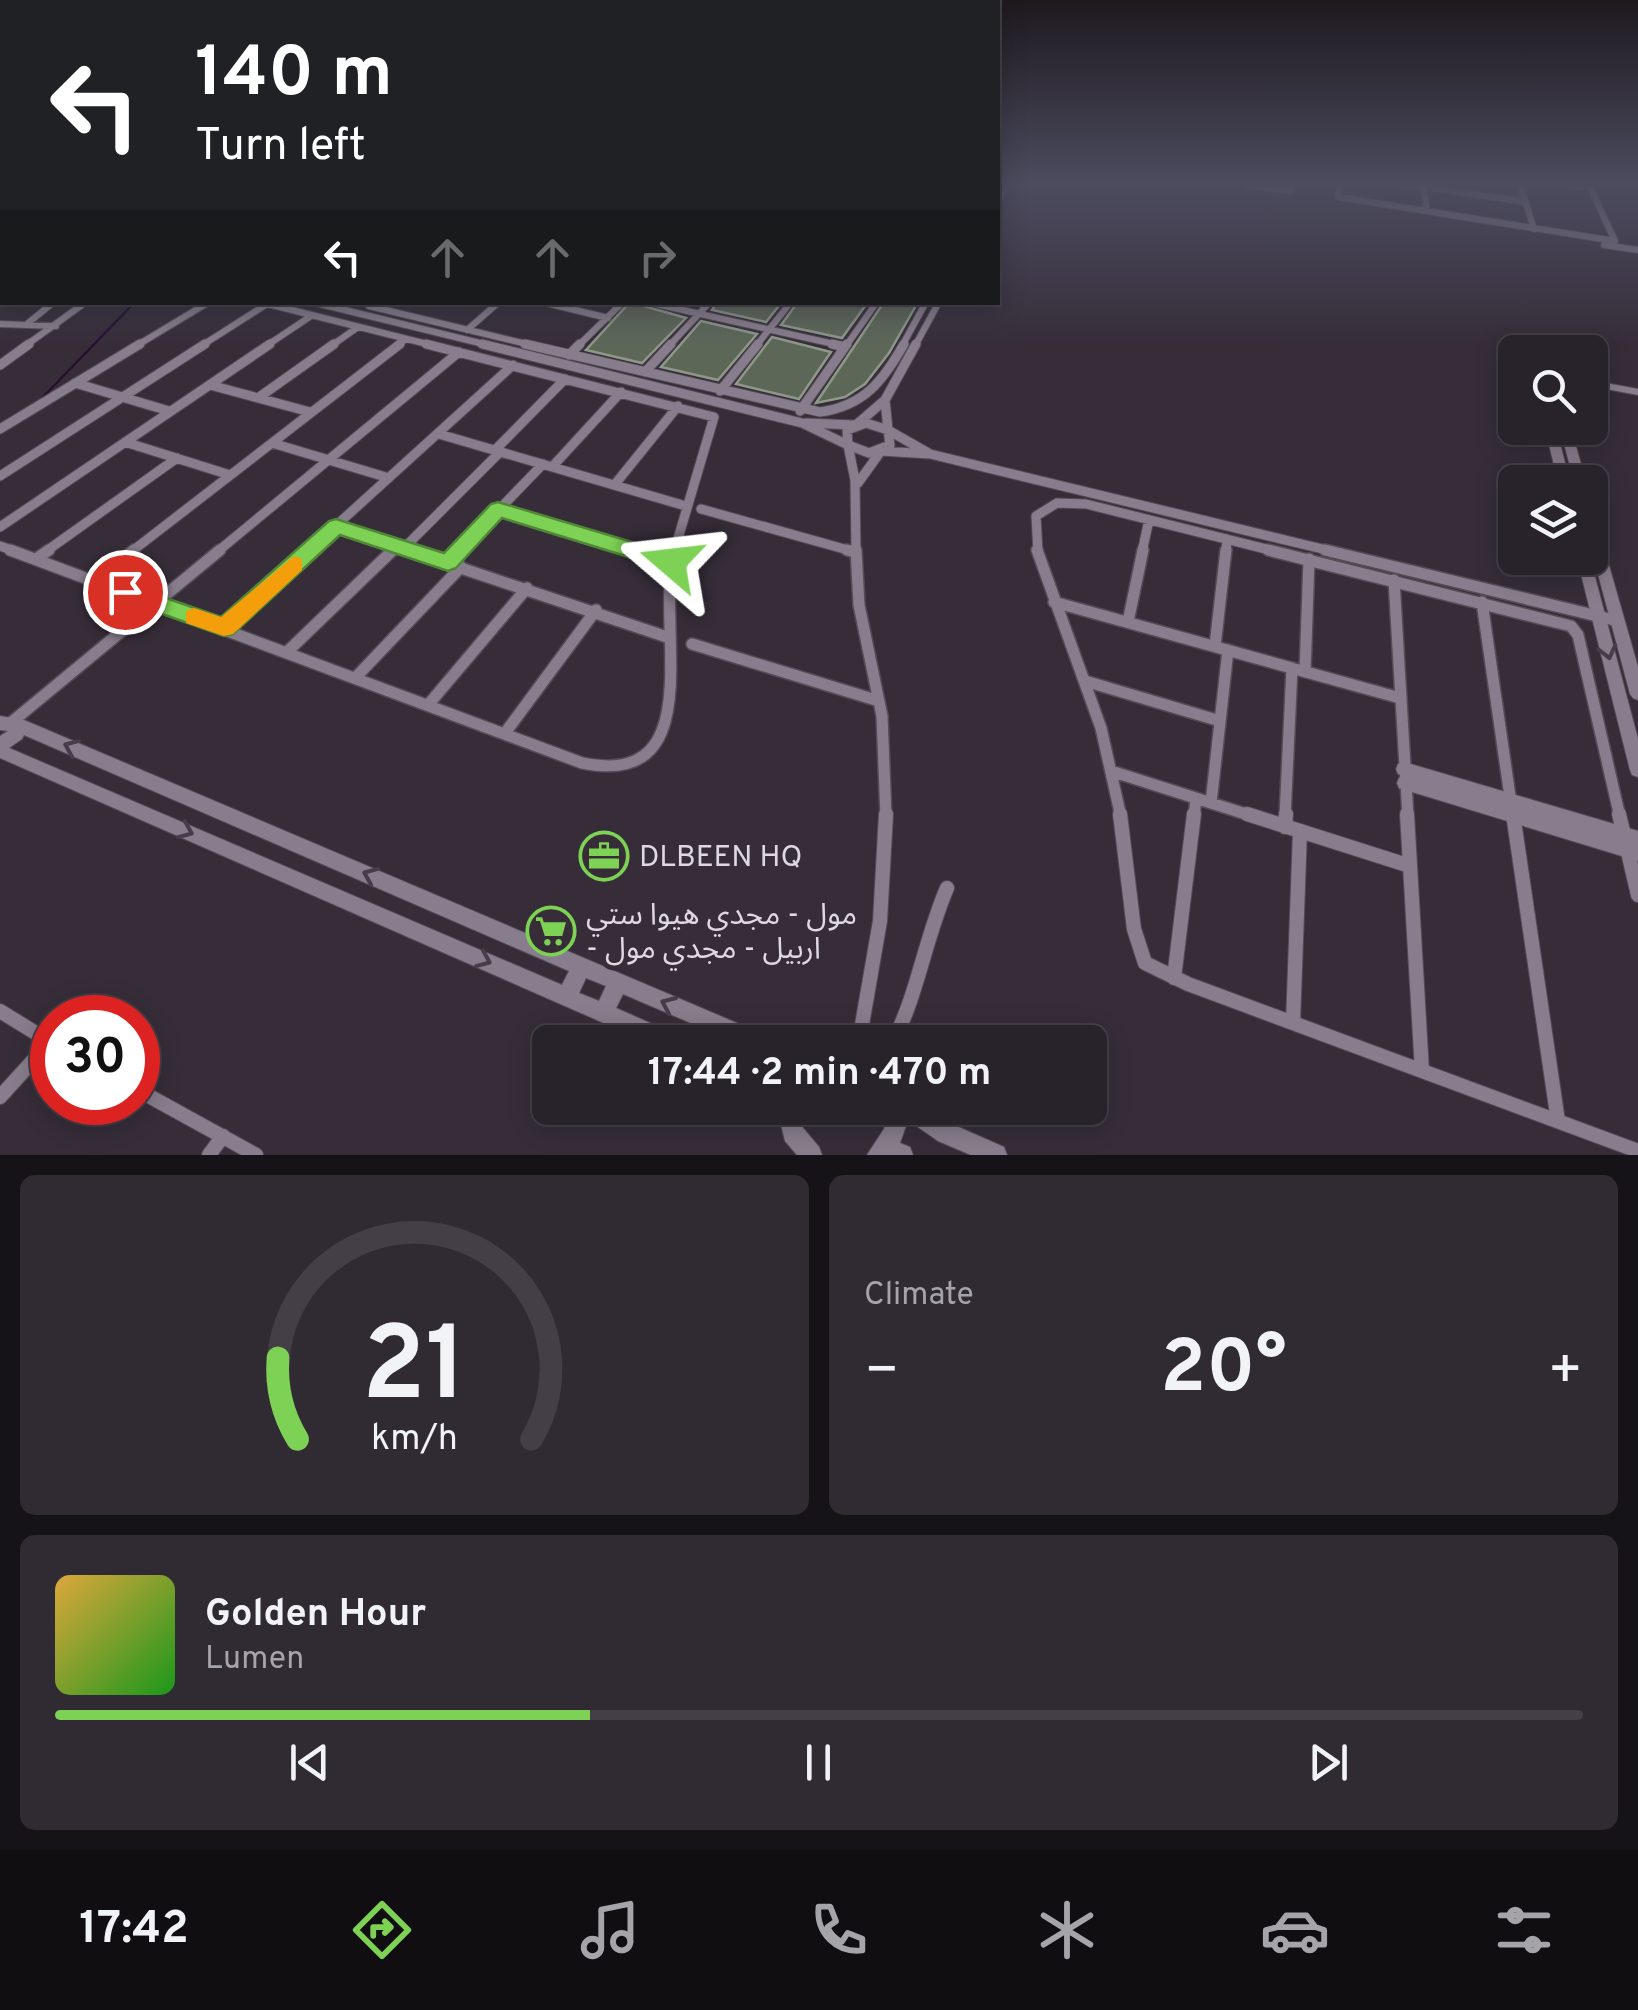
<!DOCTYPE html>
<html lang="en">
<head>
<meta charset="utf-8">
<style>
  :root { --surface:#28222b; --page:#302a33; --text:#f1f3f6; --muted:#a5a4a9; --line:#443f47; --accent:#7dd154 }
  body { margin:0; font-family:Overpass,"Noto Sans Arabic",sans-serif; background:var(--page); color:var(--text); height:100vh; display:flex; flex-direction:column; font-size:38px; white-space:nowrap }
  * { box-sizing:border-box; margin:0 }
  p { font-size:32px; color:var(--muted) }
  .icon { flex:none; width:55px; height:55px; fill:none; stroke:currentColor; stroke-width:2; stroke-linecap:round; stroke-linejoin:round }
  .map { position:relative; height:1155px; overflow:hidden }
  .side { display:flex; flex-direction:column; gap:20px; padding:20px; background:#161318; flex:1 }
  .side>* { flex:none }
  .guide { position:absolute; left:0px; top:0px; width:1000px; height:305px; box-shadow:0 5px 25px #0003,0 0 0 2px var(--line); background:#202124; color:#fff; overflow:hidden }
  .tools { position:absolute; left:1498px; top:335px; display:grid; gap:20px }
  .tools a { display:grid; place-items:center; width:110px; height:110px; border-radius:15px; background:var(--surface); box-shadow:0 5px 25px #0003,0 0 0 2px var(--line); font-size:50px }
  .speed { position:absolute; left:30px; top:995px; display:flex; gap:20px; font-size:50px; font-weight:700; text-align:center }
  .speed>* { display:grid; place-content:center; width:130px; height:130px; border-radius:50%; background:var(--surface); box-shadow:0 5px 25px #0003,0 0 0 2px var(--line); line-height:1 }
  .speed .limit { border:15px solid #d22; background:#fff; color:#111 }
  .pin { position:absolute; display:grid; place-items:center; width:85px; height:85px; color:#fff; margin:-42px; border:5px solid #fff; border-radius:50%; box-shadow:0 2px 10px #0007 }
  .me { position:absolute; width:110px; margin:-55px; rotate:287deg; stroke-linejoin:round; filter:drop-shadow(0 0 8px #0008) }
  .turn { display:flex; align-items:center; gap:35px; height:210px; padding:0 30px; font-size:45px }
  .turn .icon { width:130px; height:130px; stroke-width:2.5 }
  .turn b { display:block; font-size:70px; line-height:85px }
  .lanes { display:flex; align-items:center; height:95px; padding:0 30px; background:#0003; justify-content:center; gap:50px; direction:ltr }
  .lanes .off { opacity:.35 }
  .big { font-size:75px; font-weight:700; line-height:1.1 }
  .side .widget { flex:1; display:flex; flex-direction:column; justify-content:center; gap:15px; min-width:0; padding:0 35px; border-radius:15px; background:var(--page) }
  .side .dial { align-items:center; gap:0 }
  .dial svg { height:260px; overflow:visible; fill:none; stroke:var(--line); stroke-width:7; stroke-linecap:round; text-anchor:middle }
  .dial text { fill:var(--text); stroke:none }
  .song { display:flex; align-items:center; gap:30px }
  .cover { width:120px; height:120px; border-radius:15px; background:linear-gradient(135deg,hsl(40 70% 55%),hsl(120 70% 35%)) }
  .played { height:10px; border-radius:5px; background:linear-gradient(90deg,var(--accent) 35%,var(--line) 35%) }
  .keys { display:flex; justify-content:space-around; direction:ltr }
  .heat { display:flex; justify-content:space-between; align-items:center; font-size:55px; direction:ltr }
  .side .tiles { flex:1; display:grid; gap:20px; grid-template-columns:1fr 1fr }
  .widget:last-child { grid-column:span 2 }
  .trip { position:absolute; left:532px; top:1025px; width:575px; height:100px; border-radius:15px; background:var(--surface); box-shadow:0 5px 25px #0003,0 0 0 2px var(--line); font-weight:700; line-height:100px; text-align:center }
  .tab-bar { display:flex; height:160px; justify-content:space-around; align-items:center; background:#100e11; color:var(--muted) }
  .tab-bar .icon { width:70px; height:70px }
  .tab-bar .active { color:var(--accent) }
  .tab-bar b { font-size:45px; color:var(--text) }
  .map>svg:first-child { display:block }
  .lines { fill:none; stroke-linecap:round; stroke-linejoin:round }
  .stream { stroke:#26102e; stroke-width:2.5 }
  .building { fill:#5c6758; stroke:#8d9889; stroke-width:2.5 }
  .street-far3-casing { stroke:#534c56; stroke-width:8 }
  .street-far2-casing { stroke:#534c56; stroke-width:11 }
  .street-far1-casing { stroke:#534c56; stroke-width:14 }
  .street-casing { stroke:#534c56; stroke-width:16 }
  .secondary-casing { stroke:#534c56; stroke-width:2 }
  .street-far3 { stroke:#887d8c; stroke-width:6 }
  .street-far2 { stroke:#887d8c; stroke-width:9 }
  .street-far1 { stroke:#887d8c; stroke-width:11 }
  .street { stroke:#887d8c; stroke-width:14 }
  .secondary { fill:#887d8c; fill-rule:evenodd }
  .oneway { stroke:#463d4a }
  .route { fill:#7dd154; stroke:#518837; stroke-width:2.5 }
  .slow { fill:#f59e0b }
  .labels { text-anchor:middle; stroke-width:10; stroke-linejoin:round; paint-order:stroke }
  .near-poi-label { font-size:30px; fill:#ded8e0; stroke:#362d39; text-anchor:start }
</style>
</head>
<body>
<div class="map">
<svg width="1638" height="1155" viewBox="0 0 1638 1155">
  <rect width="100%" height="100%" fill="#362d39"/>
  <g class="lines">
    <path class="stream" d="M42 398 135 302"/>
  </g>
  <path class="building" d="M630 302 686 318 642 363 586 350Z
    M717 302H782L766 322 712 310Z
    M798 302H868L842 338 781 325Z
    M884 302H918L889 353 865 384 845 397 816 403Z
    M701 321 757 334 718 380 661 367Z
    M772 337 831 352 799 399 736 384Z"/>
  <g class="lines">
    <g class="street-far3-casing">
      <path id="street-far3" d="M1248 185 1291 191 1293 185
        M1339 185 1338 197 1615 241
        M1405 185 1423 187
        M1423 185 1427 211
        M1520 185 1534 229
        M1570 185 1591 188
        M1589 185 1615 241
        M1433 188 1526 202
        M998 201 1007 185
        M1604 245 1638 250
        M260 302 435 346
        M312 302 492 346
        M542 302 608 318
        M647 302 843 346
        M369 306 535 346
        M28 323 54 302
        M0 324 56 326
        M467 330 499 302
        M25 346 86 302
        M136 346 209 302
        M201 346 267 304
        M266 346 311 316
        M331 346 358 327
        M396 346 406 339
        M578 346 623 302
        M669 346 710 302
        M756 346 791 302
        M846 346 877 302
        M902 346 926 302
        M915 346 939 302"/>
    </g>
    <g class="street-far2-casing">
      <path id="street-far2" d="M426 344 714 417 674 552
        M482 344 802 423 848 445
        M525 344 820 412C864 406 883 381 904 344
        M832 344 845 347
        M569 355 580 344
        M0 365 29 344
        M645 372 671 344
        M75 383 169 411
        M210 385 310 412
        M720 391 758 344
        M258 398 334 344
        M885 400 888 430 930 454
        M800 411 847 344
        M806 423 854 425
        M866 423 888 430 890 445 869 453 848 445 847 430Z
        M856 425 885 400 916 344
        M0 429 140 344
        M439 434 686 506
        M125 442 230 475
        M272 443 389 478
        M848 445 855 480 856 552
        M495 450 565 379
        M552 467 621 392
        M0 476 205 344
        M616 483 678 406
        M858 483 881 451 930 454 1335 552
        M701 509 855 552
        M498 510 639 552
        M336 526 415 552
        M0 527 270 344
        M0 546 17 552
        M404 548 501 451
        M45 552 177 458
        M131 552 400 344
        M217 552 459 352
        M307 552 513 365
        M390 552 397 546
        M458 552 543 464
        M1038 552 1036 516 1057 503 1086 504 1278 552
        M1142 552 1149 520
        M1226 552 1227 539"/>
    </g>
    <g class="street-far1-casing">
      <path id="street-far1" d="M10 550 582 763C714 790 653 621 675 550
        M407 550 667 637
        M631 550 671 562
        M847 550 855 552
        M856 550 859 605 882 716 886 817
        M1037 550 1101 728 1121 817
        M1268 550 1571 626 1578 635 1620 817
        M1325 550 1618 621
        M36 559 49 550
        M448 563 461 550
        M1394 580 1408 817
        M94 581 134 550
        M1054 602 1400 698
        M1482 602 1513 817
        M1128 622 1143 550
        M225 627 310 550
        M692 644 879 701
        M1215 646 1226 550
        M287 652 393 550
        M1305 672 1309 559
        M356 677 461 567
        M1085 681 1220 721
        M428 705 527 588
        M13 721 220 550
        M505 733 596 610
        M1111 771 1255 817
        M1211 803 1228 650
        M1194 817 1196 798
        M1285 817 1292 668"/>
    </g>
    <g class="street-casing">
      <path id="street" d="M1120 814 1134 929 1145 963 1188 984 1638 1151
        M1247 814 1410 866
        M1407 814 1422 1071
        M1513 814 1558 1121
        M1619 814 1638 895
        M1285 827 1286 814
        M1174 978 1194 814
        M0 1011 52 1043
        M1293 1023 1300 831
        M859 1042 880 921 886 814
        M893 1042C918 993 925 939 947 888
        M138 1090 256 1155
        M0 1097 50 1042
        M209 1155 223 1136"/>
    </g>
    <g class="secondary-casing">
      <path id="secondary" d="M1590 380 1638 389V395L1590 386Z
        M1545 428H1556L1570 482H1558Z
        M1560 428H1571L1586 482H1574Z
        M1590 516 1596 520 1638 667V700L1633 698 1630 694 1590 544Z
        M1577 558H1590L1638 739V777L1632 775 1630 770Z
        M0 716 24 720 765 1035 768 1042H735L623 994 616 1008 677 1035 680 1042H647L0 758V736L8 731 0 730ZM24 735 569 971 562 985 9 748 22 739ZM586 978 606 986 599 1001 579 993Z
        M1404 762 1638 831V861L1399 788 1397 783 1399 778 1404 776 1398 774 1396 769 1398 764Z
        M828 1032H857L864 1035 867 1042H818L821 1035Z
        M777 1108H798L803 1128 819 1147 822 1155H797L785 1141Z
        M889 1108H927L954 1125 1004 1147 1007 1155H971L938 1141 908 1120 900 1143 910 1147 913 1155H867L884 1129Z"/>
    </g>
    <use href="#street-far3" class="street-far3"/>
    <use href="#street-far2" class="street-far2"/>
    <use href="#street-far1" class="street-far1"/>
    <use href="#street" class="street"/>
    <use href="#secondary" class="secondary"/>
  </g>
  <defs><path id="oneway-chevron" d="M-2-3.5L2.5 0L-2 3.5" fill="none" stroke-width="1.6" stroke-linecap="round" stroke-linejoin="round" transform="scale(2.5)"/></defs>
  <g class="oneway">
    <use href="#oneway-chevron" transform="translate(1608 652) rotate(76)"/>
    <use href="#oneway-chevron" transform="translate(71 747) rotate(-157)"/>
    <use href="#oneway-chevron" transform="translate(186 831) rotate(23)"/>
    <use href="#oneway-chevron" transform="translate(370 875) rotate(-157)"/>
    <use href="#oneway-chevron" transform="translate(484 960) rotate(23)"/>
    <use href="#oneway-chevron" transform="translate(668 1004) rotate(-156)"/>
  </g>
  <linearGradient id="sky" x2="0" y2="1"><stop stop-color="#1e191f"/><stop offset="0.53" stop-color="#4c4c5f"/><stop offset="1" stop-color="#4c4c5f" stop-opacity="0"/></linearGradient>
  <rect width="1638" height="347" fill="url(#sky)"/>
  <path class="route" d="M498 502 679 556 682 562 671 570 502 518 456 568 448 571 340 535 233 634 224 636 117 598 113 592 125 584 221 617 329 521 336 519 444 553 491 504Z"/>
  <path class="slow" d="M294 556 302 559V570L233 634 224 636 186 623V611L194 608 221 617Z"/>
  <defs>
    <g id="office-ring" transform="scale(2.5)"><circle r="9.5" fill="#362d39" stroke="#7dd154" stroke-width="1.5"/><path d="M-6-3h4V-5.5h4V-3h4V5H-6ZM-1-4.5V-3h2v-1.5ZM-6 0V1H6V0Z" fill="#7dd154"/></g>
    <g id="supermarket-ring" transform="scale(2.5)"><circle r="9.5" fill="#362d39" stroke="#7dd154" stroke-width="1.5"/><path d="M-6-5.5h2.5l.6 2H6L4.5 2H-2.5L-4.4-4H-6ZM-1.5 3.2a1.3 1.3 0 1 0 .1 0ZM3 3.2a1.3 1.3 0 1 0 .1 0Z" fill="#7dd154"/></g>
  </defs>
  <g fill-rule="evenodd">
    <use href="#office-ring" x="604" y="856"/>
    <use href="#supermarket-ring" x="551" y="931"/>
  </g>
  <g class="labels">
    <g class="near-poi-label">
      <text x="639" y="866">DLBEEN HQ</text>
      <text x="586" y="924">مول - مجدي هيوا ستي<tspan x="586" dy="34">- اربيل - مجدي مول</tspan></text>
    </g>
  </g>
</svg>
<div class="tools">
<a><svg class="icon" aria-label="search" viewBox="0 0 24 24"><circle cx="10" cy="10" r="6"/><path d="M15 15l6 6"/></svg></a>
<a><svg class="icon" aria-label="layers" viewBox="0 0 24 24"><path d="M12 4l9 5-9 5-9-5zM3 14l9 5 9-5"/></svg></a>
</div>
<div class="speed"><div class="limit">30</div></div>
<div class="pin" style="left:125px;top:592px;background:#d93025"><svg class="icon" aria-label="arrive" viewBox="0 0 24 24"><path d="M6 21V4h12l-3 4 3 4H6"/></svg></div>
<svg class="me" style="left:671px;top:562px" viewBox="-20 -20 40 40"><path d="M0-17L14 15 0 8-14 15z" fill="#7dd154" stroke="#fff" stroke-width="4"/></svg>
<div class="trip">17:44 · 2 min · 470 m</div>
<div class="guide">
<div class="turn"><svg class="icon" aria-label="left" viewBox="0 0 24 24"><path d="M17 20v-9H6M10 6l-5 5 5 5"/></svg><div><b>140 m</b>Turn left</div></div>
<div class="lanes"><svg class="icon" aria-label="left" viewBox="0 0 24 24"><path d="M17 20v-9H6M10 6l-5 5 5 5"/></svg><svg class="icon off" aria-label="ahead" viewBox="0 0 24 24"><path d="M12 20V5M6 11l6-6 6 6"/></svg><svg class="icon off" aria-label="ahead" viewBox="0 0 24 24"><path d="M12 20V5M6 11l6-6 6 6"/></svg><svg class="icon off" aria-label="right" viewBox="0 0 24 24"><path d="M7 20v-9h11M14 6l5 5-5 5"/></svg></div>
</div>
</div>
<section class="side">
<div class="tiles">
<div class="widget dial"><svg viewBox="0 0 100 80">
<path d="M14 69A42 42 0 1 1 86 69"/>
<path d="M14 69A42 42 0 0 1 8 44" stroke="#7dd154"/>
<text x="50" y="56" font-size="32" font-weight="700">21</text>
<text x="50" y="72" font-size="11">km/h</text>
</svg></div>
<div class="widget"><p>Climate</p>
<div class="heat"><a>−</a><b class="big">20°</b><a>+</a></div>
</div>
<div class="widget">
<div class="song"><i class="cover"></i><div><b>Golden Hour</b><p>Lumen</p></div></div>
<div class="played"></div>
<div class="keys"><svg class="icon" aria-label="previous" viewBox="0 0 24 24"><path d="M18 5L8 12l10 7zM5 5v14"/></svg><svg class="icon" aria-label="pause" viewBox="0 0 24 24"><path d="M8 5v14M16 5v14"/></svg><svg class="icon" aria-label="next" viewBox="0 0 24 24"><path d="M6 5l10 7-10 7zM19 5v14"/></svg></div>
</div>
</div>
</section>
<nav class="tab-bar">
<b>17:42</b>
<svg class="icon active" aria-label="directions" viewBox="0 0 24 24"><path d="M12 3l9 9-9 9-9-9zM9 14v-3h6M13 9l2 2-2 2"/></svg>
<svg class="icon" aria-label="music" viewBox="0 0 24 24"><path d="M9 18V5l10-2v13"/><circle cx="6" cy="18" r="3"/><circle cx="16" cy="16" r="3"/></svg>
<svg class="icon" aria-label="phone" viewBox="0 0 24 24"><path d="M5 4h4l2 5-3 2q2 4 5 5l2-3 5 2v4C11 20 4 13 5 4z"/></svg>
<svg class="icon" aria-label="climate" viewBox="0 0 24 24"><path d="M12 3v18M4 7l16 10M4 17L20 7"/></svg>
<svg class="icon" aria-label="car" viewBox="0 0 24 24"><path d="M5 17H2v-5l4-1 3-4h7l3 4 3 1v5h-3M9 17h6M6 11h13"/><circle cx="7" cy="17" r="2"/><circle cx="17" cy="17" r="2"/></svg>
<svg class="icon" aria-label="filters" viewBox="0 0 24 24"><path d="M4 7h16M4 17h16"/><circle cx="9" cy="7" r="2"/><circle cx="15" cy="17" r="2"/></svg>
</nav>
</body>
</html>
